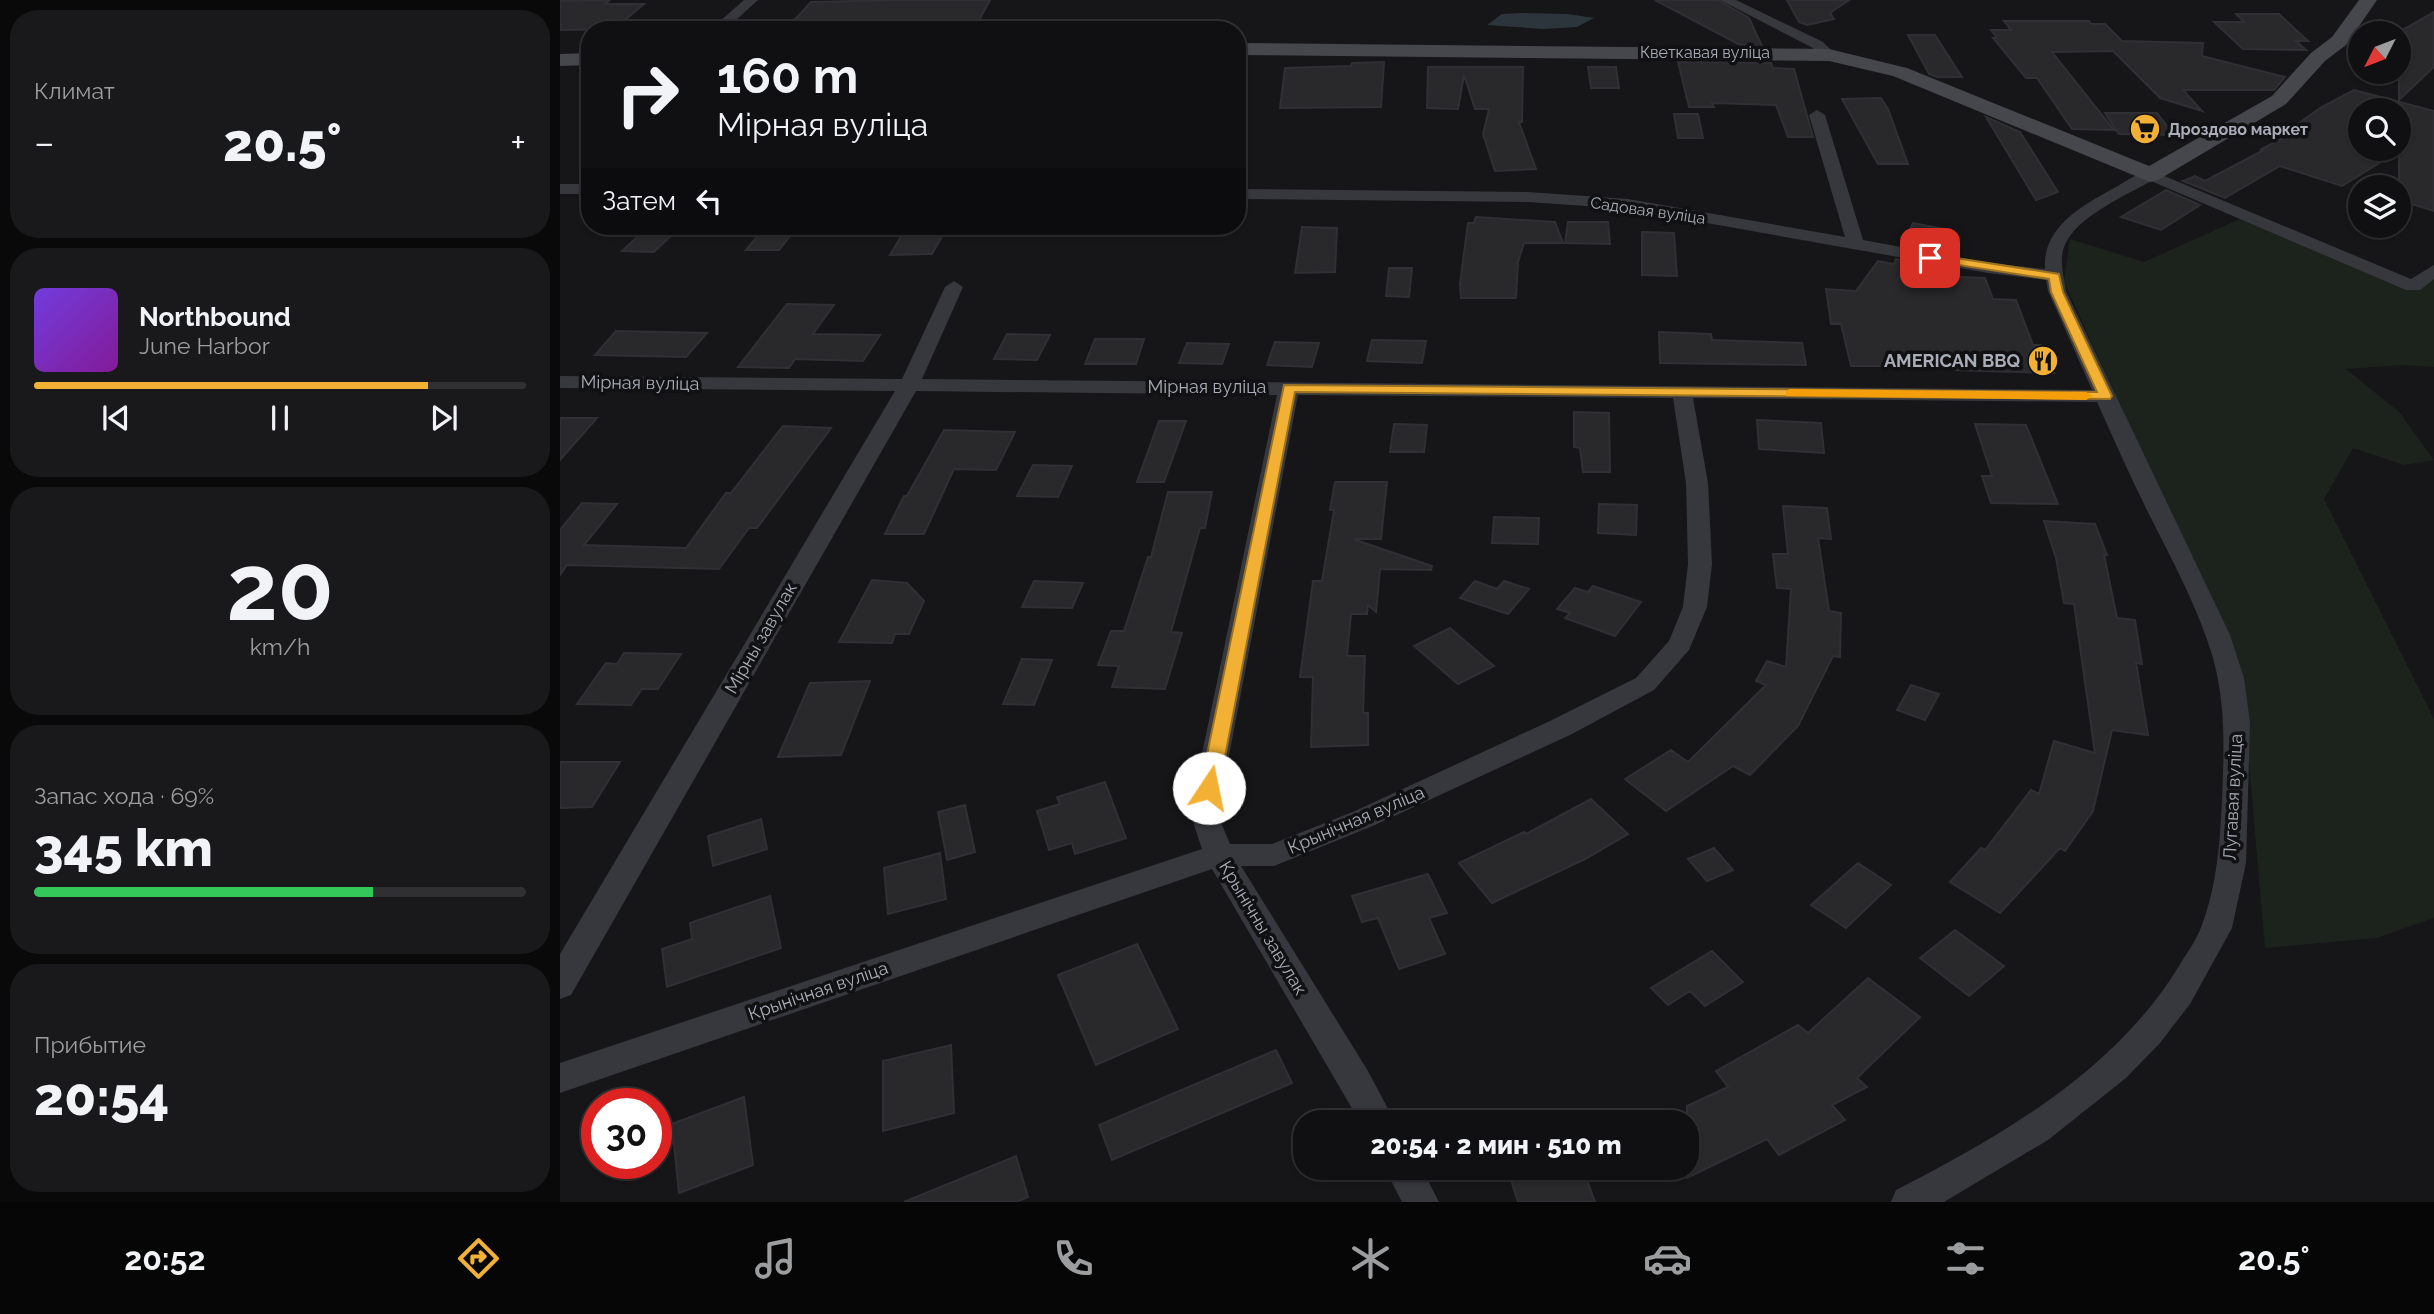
<!DOCTYPE html>
<html lang="ru">
<head>
<meta charset="utf-8">
<style>
  :root { --surface:#101012; --page:#19191b; --text:#f1f3f6; --muted:#9c9d9f; --line:#303032; --accent:#f2b134 }
  body { margin:0; font-family:Raleway,sans-serif; background:var(--page); color:var(--text); height:100vh; display:flex; flex-direction:column; font-size:26px; white-space:nowrap }
  * { box-sizing:border-box; margin:0 }
  p { font-size:23px; color:var(--muted) }
  .icon { flex:none; width:38px; height:38px; fill:none; stroke:currentColor; stroke-width:2; stroke-linecap:round; stroke-linejoin:round }
  .map { position:relative; flex:1; overflow:hidden }
  .details { display:flex; flex-direction:column; gap:10px; padding:10px; background:#09090a; width:560px }
  .details>* { flex:none }
  .guide { position:absolute; left:21px; top:21px; width:665px; height:214px; border-radius:28px; box-shadow:0 2px 5px #0004,0 0 0 2px var(--line); background:#101012; color:var(--text); overflow:hidden }
  .needle { width:46px; rotate:228deg }
  .buttons { position:absolute; left:1788px; top:21px; display:grid; gap:14px }
  .buttons a { display:grid; place-items:center; width:63px; height:63px; border-radius:50%; background:var(--surface); box-shadow:0 2px 5px #0004,0 0 0 2px var(--line); font-size:35px }
  .speed { position:absolute; left:21px; top:1088px; display:flex; gap:14px; font-size:35px; font-weight:700; text-align:center }
  .speed>* { display:grid; place-content:center; width:91px; height:91px; border-radius:50%; background:var(--surface); box-shadow:0 2px 5px #0004,0 0 0 2px var(--line); line-height:1 }
  .speed .limit { border:10px solid #d22; background:#fff; color:#111 }
  .pin { position:absolute; display:grid; place-items:center; width:60px; height:60px; color:#fff; margin:-30px; border-radius:14px; box-shadow:0 4px 10px #0006 }
  .me { position:absolute; width:77px; margin:-38px; rotate:11deg; stroke-linejoin:round; filter:drop-shadow(0 0 5px #0008) }
  .turn { display:flex; align-items:center; gap:24px; height:147px; padding:0 21px; font-size:32px }
  .turn .icon { width:91px; height:91px; stroke-width:2.5 }
  .turn b { display:block; font-size:49px; line-height:60px }
  .then { display:flex; align-items:center; height:66px; padding:0 21px; background:#0003; gap:14px; font-size:26px }
  .big { font-size:52px; font-weight:800; line-height:1.1 }
  .details .widget { flex:1; display:flex; flex-direction:column; justify-content:center; gap:10px; min-width:0; padding:0 24px; border-radius:28px; background:var(--page) }
  .details .dial { align-items:center; gap:0 }
  .dial b { font-size:91px; line-height:1 }
  .song { display:flex; align-items:center; gap:21px }
  .cover { width:84px; height:84px; border-radius:10px; background:linear-gradient(135deg,hsl(260 70% 55%),hsl(290 70% 35%)) }
  .played { height:7px; border-radius:4px; background:linear-gradient(90deg,var(--accent) 80%,var(--line) 80%) }
  .keys { display:flex; justify-content:space-around; direction:ltr }
  .heat { display:flex; justify-content:space-between; align-items:center; font-size:38px; direction:ltr }
  .charge { height:10px; border-radius:5px; background:linear-gradient(90deg,#34c759 69%,var(--line) 0) }
  .trip { position:absolute; left:733px; top:1110px; width:406px; height:70px; border-radius:28px; background:var(--surface); box-shadow:0 2px 5px #0004,0 0 0 2px var(--line); font-weight:800; line-height:70px; text-align:center }
  .dock { display:flex; height:112px; justify-content:space-around; align-items:center; background:#060607; color:var(--muted) }
  .dock .icon { width:49px; height:49px }
  .dock .on { color:var(--accent) }
  .dock b { font-size:32px; color:var(--text) }
  main { display:flex; flex:1; min-height:0 }
  .map>svg:first-child { display:block }
  .green { fill:#1c231d }
  .water { fill:#2c353c }
  .building { fill:#29292c; stroke:#303034; stroke-width:2; fill-rule:evenodd }
  .lines { fill:none; stroke-linecap:round; stroke-linejoin:round }
  .street { fill:#37383d; fill-rule:evenodd }
  .secondary { fill:#45474d; fill-rule:evenodd }
  .route { fill:#f2b134; stroke:#9d7322; stroke-width:2 }
  .slow { fill:#f59e0b }
  .labels { text-anchor:middle; stroke-width:7; stroke-linejoin:round; paint-order:stroke }
  .far-street-label { font-size:16px; fill:#a8adb8; stroke:#111113 }
  .far-poi-label { font-size:16px; font-weight:bold; fill:#a8adb8; stroke:#111113; text-anchor:start }
  .poi-label { font-size:18px; font-weight:bold; fill:#a8adb8; stroke:#111113; text-anchor:end }
  .street-label { font-size:18px; fill:#a8adb8; stroke:#111113 }
</style>
</head>
<body>
<main>
<section class="details">
<div class="widget"><p>Климат</p>
<div class="heat"><a>−</a><b class="big">20.5°</b><a>+</a></div>
</div>
<div class="widget">
<div class="song"><i class="cover"></i><div><b>Northbound</b><p>June Harbor</p></div></div>
<div class="played"></div>
<div class="keys"><svg class="icon" aria-label="previous" viewBox="0 0 24 24"><path d="M18 5L8 12l10 7zM5 5v14"/></svg><svg class="icon" aria-label="pause" viewBox="0 0 24 24"><path d="M8 5v14M16 5v14"/></svg><svg class="icon" aria-label="next" viewBox="0 0 24 24"><path d="M6 5l10 7-10 7zM19 5v14"/></svg></div>
</div>
<div class="widget dial"><b>20</b><p>km/h</p></div>
<div class="widget"><p>Запас хода · 69%</p><b class="big">345 km</b><div class="charge"></div></div>
<div class="widget"><p>Прибытие</p><b class="big">20:54</b></div>
</section>
<div class="map">
<svg width="1874" height="1202" viewBox="0 0 1874 1202">
  <rect width="100%" height="100%" fill="#161618"/>
  <path class="green" d="M1680 219 1852 286 1874 271V367L1843 365 1786 369 1839 412 1874 460 1844 465 1793 448 1764 499 1874 719V918L1816 938 1705 948 1681 670 1504 282 1510 239 1584 262Z"/>
  <path class="water" d="M962 13 1008 14 1034 18 1017 27 983 29 927 25 942 14Z"/>
  <path class="building" d="M50 0 45 4H84L54 29 0 30V1Z
    M336 0H430L417 24 363 26 361 30H320L322 26 228 27 251 2Z
    M1095 0H1158L1189 18 1202 46 1180 45Z
    M1227 0H1289L1270 13 1274 19 1247 25 1239 22Z
    M1874 12V67L1839 100V58L1847 52H1839V32Z
    M1676 14H1719L1748 41H1736L1746 50 1683 49 1654 22H1684Z
    M1444 21H1529L1531 24H1545L1562 41 1643 43 1642 56 1725 77 1714 90H1623L1642 111 1600 98 1553 51 1492 52 1554 130 1512 129 1477 78H1466L1433 38H1437L1431 30H1451Z
    M1348 35H1375L1402 77H1377L1369 74Z
    M824 62 821 107 720 108 725 68 791 66 792 63Z
    M1118 62 1211 63 1213 68 1234 69 1253 137H1228L1216 105 1152 103 1154 107H1129Z
    M868 67H963L962 122H959L976 169 935 171 923 134 929 109H915L904 75 898 109 867 108Z
    M1028 67H1056L1059 88H1031Z
    M1794 90 1874 111V211L1839 200V151L1782 186 1720 166 1665 198 1623 181 1635 176 1645 181 1704 150H1700L1736 131H1728L1760 108ZM1801 110H1839V149H1801Z
    M1321 98 1328 109 1348 164H1318L1282 99Z
    M1545 113H1597L1614 135 1559 134Z
    M1114 114H1138L1143 138H1118Z
    M1426 117 1460 132 1498 192 1476 200Z
    M1606 190 1640 205 1601 230 1561 217Z
    M916 217 995 222 1003 243H964L958 262 956 298H901L900 284 908 223H914Z
    M1008 222H1048L1050 244 1005 243Z
    M1353 223 1389 230 1380 251 1343 245Z
    M89 226H121L94 252 62 251Z
    M206 226H238L219 250H186Z
    M347 226H388L372 254 330 255Z
    M742 227 777 228 775 272 735 273Z
    M1082 232 1114 233 1117 276 1082 275Z
    M1336 259 1374 266 1370 276 1425 278 1433 299 1456 300 1473 345H1481L1494 373 1395 370 1390 359H1342L1343 366H1291L1281 324H1271L1266 289 1296 291 1318 261 1334 264Z
    M829 268H852L849 297 826 296Z
    M227 304 274 305 253 334 320 335 303 361 235 359 229 368 178 367Z
    M56 331 147 333 126 357 35 355Z
    M1099 332 1151 334 1152 340 1242 343 1246 365 1100 363Z
    M447 334 490 335 477 360 434 359Z
    M535 339H584L576 364H525Z
    M812 340 866 341 862 363 807 361Z
    M715 342 759 343 752 367 707 365Z
    M627 343 669 344 662 364 619 363Z
    M1014 412 1049 413 1050 472H1023L1020 448 1014 447Z
    M0 418H37L0 460Z
    M1197 420 1261 423 1264 453 1199 449Z
    M599 421H626L604 482H577Z
    M834 424 867 425 864 452H830Z
    M1415 424 1466 425 1498 504 1431 503 1422 476H1432Z
    M223 426 271 428 197 528H189L159 569 7 565 0 575V530L22 503 57 504 24 545 126 548 166 493H171Z
    M384 430 455 432 436 470 394 469 364 534H325L344 496H347Z
    M473 465 512 466 498 497 457 496Z
    M775 482H827L821 539H793L872 566 871 570 820 569 816 612 808 605 807 614H791L787 656H805L803 713H808V745L751 747 753 677H740L753 581H762L774 510H770Z
    M608 492H652L645 528H640L611 632 622 633 605 689 552 687 559 666 538 665 551 631H564L588 557H591Z
    M1039 504 1077 505 1076 535 1038 533Z
    M1223 506 1267 508 1271 539 1258 538 1269 611 1281 613 1280 657 1273 656 1238 726 1190 775 1173 766 1106 811 1065 779 1111 750 1128 762 1206 685 1196 681 1207 661 1226 667 1231 589 1217 588 1213 554H1228Z
    M934 517 979 518 978 544 932 543Z
    M1484 521 1535 524 1547 555H1544L1557 618 1575 620 1582 664 1576 663 1588 735 1552 730 1533 811 1505 851 1500 848 1440 913 1390 882 1421 848 1425 850 1471 790 1479 794 1494 741 1535 753 1514 604 1504 603 1496 558Z
    M312 580 347 583 364 601 349 634H335L332 643 279 642Z
    M474 581 523 583 512 608 462 607Z
    M915 581 937 589 944 581 969 589 948 614 900 598Z
    M1033 586 1081 602 1055 636 1005 618 1010 613 997 609 1015 588 1028 592Z
    M890 628 934 666 898 684 854 646Z
    M64 653 121 654 98 689H82L71 705 17 704 46 663 57 664Z
    M462 659 492 660 474 705 443 704Z
    M310 681 281 755 218 757 250 683Z
    M1351 685 1379 694 1365 720 1337 710Z
    M0 762H60L32 807 0 808Z
    M545 782 566 838 515 854 512 843 489 850 477 811 500 804 497 797Z
    M1031 799 1068 834 1025 859 932 903 899 863 964 832 966 834Z
    M405 805 415 852 387 860 378 812Z
    M201 819 207 849 153 866 148 836Z
    M1154 848 1173 870 1147 881 1128 859Z
    M380 853 386 899 328 914 324 868Z
    M1298 863 1331 885 1286 928 1251 905Z
    M868 874 887 913 869 918 885 954 839 969 818 918 802 922 792 896Z
    M210 896 221 948 107 987 102 949 132 939 130 923Z
    M1395 930 1444 966 1409 996 1360 958Z
    M577 944 618 1029 536 1065 498 975Z
    M1152 951 1183 982 1145 1006 1130 991 1108 1005 1091 988Z
    M1308 978 1360 1017 1297 1078 1307 1087 1272 1105 1285 1120 1219 1155 1207 1139 1127 1178V1106L1168 1087 1156 1071 1238 1025 1248 1033Z
    M391 1045 394 1113 323 1131V1061Z
    M716 1050 732 1083 552 1160 539 1125Z
    M184 1097 193 1165 119 1193 112 1124Z
    M456 1156 468 1197 456 1202H344Z
    M947 1167H1022L1035 1202H958Z"/>
  <g class="lines">
    <path class="street" d="M184 0H198L165 30H150Z
      M1160 0H1176L1263 42 1276 55 1274 58H1264L1253 48Z
      M1257 110 1265 115 1303 240 1428 263 1485 269C1482 227 1523 205 1556 187 1566 181 1578 173 1590 170L1851 279 1874 265V279L1860 290H1846L1591 181C1565 196 1514 218 1504 247 1499 261 1504 277 1506 291L1670 635 1684 678 1690 723 1686 863 1672 928 1630 1004 1600 1043 1566 1078 1488 1140 1384 1202H1331L1336 1190C1443 1135 1555 1071 1619 966 1627 953 1637 939 1642 925 1657 885 1660 842 1662 800 1664 751 1666 705 1653 658 1639 610 1615 566 1593 522 1573 483 1555 442 1537 402L1133 398 1148 483 1152 564 1147 607 1129 650 1094 690 1010 735 815 825 714 866H681L808 1071 835 1122H800L652 869 0 1093V1063L642 849 634 825 635 787 717 395 356 391 11 995 0 999V954L335 391 0 388V376L342 379 385 287 394 281 403 287 362 379 1532 390 1488 291 1486 280 1428 273 1068 209 968 202 677 199V189L968 192 1068 199 1285 237 1249 115ZM738 395 1113 398 1126 483 1128 564 1123 607 1109 641 1076 678 990 721 795 811 712 844H670L662 825 663 787Z
      M0 184H30V194H0Z
      M824 1167H861L879 1202H842Z"/>
    <path class="secondary" d="M1799 0H1817L1786 45 1765 61 1726 104 1598 180 1590 182 1333 76 1269 61 677 55V43L1269 49 1347 68 1589 166 1712 96 1751 53 1772 37Z
      M30 53V65L0 66V54Z"/>
  </g>
  <path class="route" d="M1370 254 1499 274 1503 292 1552 396 1550 399 735 392 659 788 656 792H643L640 788 724 385 1537 392 1491 292 1489 279 1366 260V255Z"/>
  <path class="slow" d="M1230 389 1526 392 1533 396 1526 400 1226 396V391Z"/>
  <defs>
    <g id="supermarket-disc" transform="scale(1.575)"><circle r="9.5" fill="#f2b134" stroke="#111113"/><path d="M-6-5.5h2.5l.6 2H6L4.5 2H-2.5L-4.4-4H-6ZM-1.5 3.2a1.3 1.3 0 1 0 .1 0ZM3 3.2a1.3 1.3 0 1 0 .1 0Z" fill="#111"/></g>
    <g id="restaurant-disc" transform="scale(1.575)"><circle r="9.5" fill="#f2b134" stroke="#111113"/><path d="M-5-6h1v4h1v-4h1v4h1v-4h1v5L-1.5 .5V6h-2V.5L-5-1ZM5-6V6H3V1.5H1.5Q1.5-4 5-6Z" fill="#111"/></g>
  </defs>
  <g fill-rule="evenodd">
    <use href="#supermarket-disc" x="1585" y="129"/>
    <use href="#restaurant-disc" x="1483" y="361"/>
  </g>
  <g class="labels">
    <g class="far-street-label">
      <text x="1145" y="58">Кветкавая вуліца</text>
      <text transform="translate(1088 210) rotate(8)" y="6">Садовая вуліца</text>
    </g>
    <g class="far-poi-label">
      <text x="1608" y="135">Дроздово маркет</text>
    </g>
    <g class="poi-label">
      <text x="1460" y="367">AMERICAN BBQ</text>
    </g>
    <g class="street-label">
      <text transform="translate(80 383) rotate(1)" y="6">Мірная вуліца</text>
      <text x="647" y="393">Мірная вуліца</text>
      <text transform="translate(201 638) rotate(-60)" y="6">Мірны завулак</text>
      <text transform="translate(1673 797) rotate(-87)" y="6">Лугавая вуліца</text>
      <text transform="translate(796 820) rotate(-23)" y="6">Крынічная вуліца</text>
      <text transform="translate(703 928) rotate(59)" y="6">Крынічны завулак</text>
      <text transform="translate(258 991) rotate(-19)" y="6">Крынічная вуліца</text>
    </g>
  </g>
</svg>
<div class="buttons">
<a><svg class="needle" viewBox="-14 -14 28 28"><path d="M0-13l5 13h-10z" fill="#e53935"/><path d="M0 13l5-13h-10z" fill="#9c9d9f"/></svg></a>
<a><svg class="icon" aria-label="search" viewBox="0 0 24 24"><circle cx="10" cy="10" r="6"/><path d="M15 15l6 6"/></svg></a>
<a><svg class="icon" aria-label="layers" viewBox="0 0 24 24"><path d="M12 4l9 5-9 5-9-5zM3 14l9 5 9-5"/></svg></a>
</div>
<div class="speed"><div class="limit">30</div></div>
<div class="pin" style="left:1370px;top:258px;background:#d93025"><svg class="icon" aria-label="arrive" viewBox="0 0 24 24"><path d="M6 21V4h12l-3 4 3 4H6"/></svg></div>
<svg class="me" style="left:649px;top:788px" viewBox="-20 -20 40 40"><circle r="19" fill="#fff"/><path d="M0-13L10 11 0 6-10 11z" fill="#f2b134"/></svg>
<div class="trip">20:54 · 2 мин · 510 m</div>
<div class="guide">
<div class="turn"><svg class="icon" aria-label="right" viewBox="0 0 24 24"><path d="M7 20v-9h11M14 6l5 5-5 5"/></svg><div><b>160 m</b>Мірная вуліца</div></div>
<div class="then">Затем<svg class="icon" aria-label="left" viewBox="0 0 24 24"><path d="M17 20v-9H6M10 6l-5 5 5 5"/></svg></div>
</div>
</div>
</main>
<nav class="dock">
<b>20:52</b>
<svg class="icon on" aria-label="directions" viewBox="0 0 24 24"><path d="M12 3l9 9-9 9-9-9zM9 14v-3h6M13 9l2 2-2 2"/></svg>
<svg class="icon" aria-label="music" viewBox="0 0 24 24"><path d="M9 18V5l10-2v13"/><circle cx="6" cy="18" r="3"/><circle cx="16" cy="16" r="3"/></svg>
<svg class="icon" aria-label="phone" viewBox="0 0 24 24"><path d="M5 4h4l2 5-3 2q2 4 5 5l2-3 5 2v4C11 20 4 13 5 4z"/></svg>
<svg class="icon" aria-label="climate" viewBox="0 0 24 24"><path d="M12 3v18M4 7l16 10M4 17L20 7"/></svg>
<svg class="icon" aria-label="car" viewBox="0 0 24 24"><path d="M5 17H2v-5l4-1 3-4h7l3 4 3 1v5h-3M9 17h6M6 11h13"/><circle cx="7" cy="17" r="2"/><circle cx="17" cy="17" r="2"/></svg>
<svg class="icon" aria-label="filters" viewBox="0 0 24 24"><path d="M4 7h16M4 17h16"/><circle cx="9" cy="7" r="2"/><circle cx="15" cy="17" r="2"/></svg>
<b>20.5°</b>
</nav>
</body>
</html>
